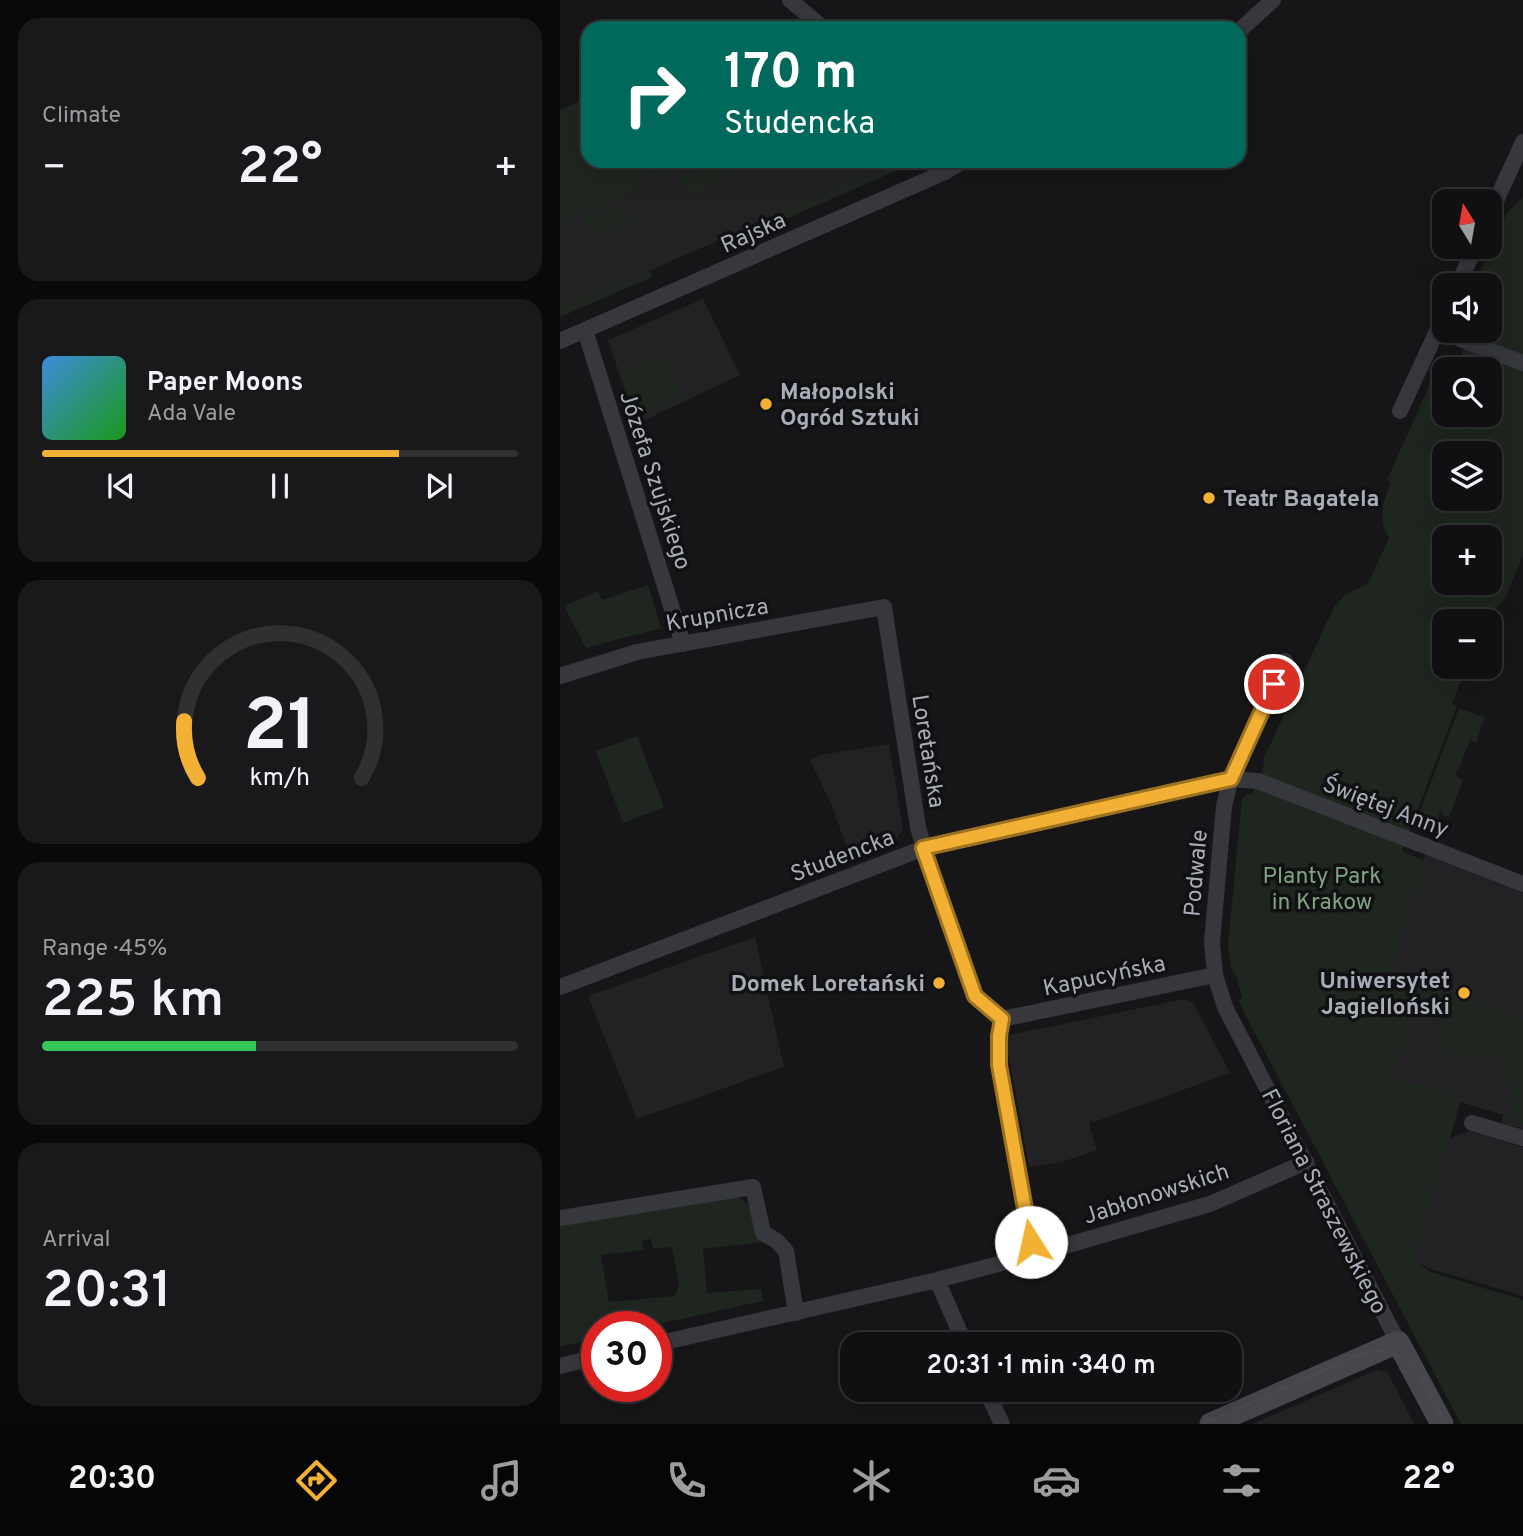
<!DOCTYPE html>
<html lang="en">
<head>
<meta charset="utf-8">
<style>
  :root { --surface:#101012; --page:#19191b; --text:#f1f3f6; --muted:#9c9d9f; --line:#303032; --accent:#f2b134 }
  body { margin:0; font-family:Overpass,sans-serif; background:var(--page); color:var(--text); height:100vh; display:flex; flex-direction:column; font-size:26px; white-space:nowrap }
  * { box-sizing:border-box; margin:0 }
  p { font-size:23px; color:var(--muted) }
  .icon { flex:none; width:38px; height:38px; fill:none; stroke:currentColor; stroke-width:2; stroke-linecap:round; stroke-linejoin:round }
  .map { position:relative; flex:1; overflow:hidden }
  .sheet { display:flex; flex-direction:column; gap:18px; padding:18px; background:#09090a; width:560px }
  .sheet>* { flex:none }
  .hud { position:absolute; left:21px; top:21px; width:665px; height:147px; border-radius:21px; box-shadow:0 7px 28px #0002,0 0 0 2px var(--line); background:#00695c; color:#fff; overflow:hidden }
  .needle { width:46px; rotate:349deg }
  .tools { position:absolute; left:872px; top:189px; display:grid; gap:14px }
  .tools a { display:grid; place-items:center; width:70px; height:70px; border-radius:14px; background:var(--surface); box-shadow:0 7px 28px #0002,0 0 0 2px var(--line); font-size:35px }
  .speed { position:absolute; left:21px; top:1311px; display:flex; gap:14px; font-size:35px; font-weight:700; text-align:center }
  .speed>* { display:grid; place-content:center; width:91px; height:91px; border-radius:50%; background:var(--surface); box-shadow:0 7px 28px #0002,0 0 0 2px var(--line); line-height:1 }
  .speed .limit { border:10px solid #d22; background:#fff; color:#111 }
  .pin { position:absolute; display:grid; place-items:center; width:60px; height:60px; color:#fff; margin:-30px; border:4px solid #fff; border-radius:50%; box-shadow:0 2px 7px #0007 }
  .me { position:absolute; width:77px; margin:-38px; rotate:350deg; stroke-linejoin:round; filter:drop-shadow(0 0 5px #0008) }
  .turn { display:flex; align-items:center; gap:24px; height:147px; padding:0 28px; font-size:32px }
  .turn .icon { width:91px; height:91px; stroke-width:2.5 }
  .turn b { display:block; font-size:49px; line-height:60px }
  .big { font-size:52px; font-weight:600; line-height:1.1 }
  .sheet .widget { flex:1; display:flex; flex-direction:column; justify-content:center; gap:10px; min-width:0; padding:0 24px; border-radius:21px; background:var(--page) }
  .sheet .dial { align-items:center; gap:0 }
  .dial svg { height:182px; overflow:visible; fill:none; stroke:var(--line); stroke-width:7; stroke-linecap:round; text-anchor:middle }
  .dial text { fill:var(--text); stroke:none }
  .song { display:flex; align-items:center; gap:21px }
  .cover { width:84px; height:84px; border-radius:10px; background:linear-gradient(135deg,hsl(210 70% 55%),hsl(120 70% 35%)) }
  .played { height:7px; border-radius:4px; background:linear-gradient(90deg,var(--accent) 75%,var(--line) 75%) }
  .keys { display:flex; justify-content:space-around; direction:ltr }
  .heat { display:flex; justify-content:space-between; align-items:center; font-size:38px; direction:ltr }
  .charge { height:10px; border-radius:5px; background:linear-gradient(90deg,#34c759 45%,var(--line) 0) }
  .trip { position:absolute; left:280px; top:1332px; width:402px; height:70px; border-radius:21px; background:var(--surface); box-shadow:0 7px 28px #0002,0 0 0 2px var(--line); font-weight:600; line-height:70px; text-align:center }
  .tab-bar { display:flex; height:112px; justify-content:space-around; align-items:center; background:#060607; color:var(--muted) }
  .tab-bar .icon { width:49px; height:49px }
  .tab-bar .current { color:var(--accent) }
  .tab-bar b { font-size:32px; color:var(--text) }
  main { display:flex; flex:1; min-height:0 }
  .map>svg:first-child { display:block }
  .built { fill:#222225 }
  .green { fill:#1e261f; fill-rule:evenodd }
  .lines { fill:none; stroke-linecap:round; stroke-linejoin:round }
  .street { stroke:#37383d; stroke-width:16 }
  .secondary { stroke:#45474d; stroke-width:23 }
  .tram { stroke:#4a4c52; stroke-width:2 }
  .route-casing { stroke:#9d7322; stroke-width:18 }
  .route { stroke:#f2b134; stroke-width:12 }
  .poi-dot { fill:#f2b134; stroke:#111113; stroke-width:2.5 }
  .labels { text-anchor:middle; stroke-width:7; stroke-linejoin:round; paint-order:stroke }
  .street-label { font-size:23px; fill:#a8adb8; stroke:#111113 }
  .poi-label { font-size:23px; font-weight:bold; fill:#a8adb8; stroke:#111113; text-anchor:start }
  .park-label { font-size:23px; fill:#7fa381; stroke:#111113 }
</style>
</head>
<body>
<main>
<section class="sheet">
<div class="widget"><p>Climate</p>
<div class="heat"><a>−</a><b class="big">22°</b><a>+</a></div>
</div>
<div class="widget">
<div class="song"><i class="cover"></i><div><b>Paper Moons</b><p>Ada Vale</p></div></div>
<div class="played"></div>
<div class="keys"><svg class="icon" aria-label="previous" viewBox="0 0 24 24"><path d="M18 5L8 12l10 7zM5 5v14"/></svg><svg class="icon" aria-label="pause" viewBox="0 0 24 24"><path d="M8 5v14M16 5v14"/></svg><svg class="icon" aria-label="next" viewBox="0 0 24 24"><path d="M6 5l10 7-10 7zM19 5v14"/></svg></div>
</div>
<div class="widget dial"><svg viewBox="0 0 100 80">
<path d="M14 69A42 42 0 1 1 86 69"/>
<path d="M14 69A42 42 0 0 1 8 44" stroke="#f2b134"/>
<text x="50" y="56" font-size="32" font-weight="700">21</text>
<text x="50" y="72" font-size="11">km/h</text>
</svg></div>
<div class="widget"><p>Range · 45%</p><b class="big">225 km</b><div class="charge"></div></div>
<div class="widget"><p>Arrival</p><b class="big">20:31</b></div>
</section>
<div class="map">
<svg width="963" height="1424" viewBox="0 0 963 1424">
  <rect width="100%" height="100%" fill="#161618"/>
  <path class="built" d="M116 161H359L166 245 163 239 126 254 90 271 92 277 0 317V212Z
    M143 299 180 375 76 424 48 340Z
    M329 744 343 828 337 838 290 856 272 806 250 760 260 755Z
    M865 855 963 893V1129L942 1123 943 1115 827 1080V972Z
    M195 937 224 1067 77 1119 28 996Z
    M624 999 634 1004 670 1073 534 1122 530 1119V1128L537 1150 502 1162 469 1167 445 1036Z
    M908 1131 963 1147V1296L868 1268 854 1259 889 1139Z
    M817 1370 828 1373 854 1424H692Z"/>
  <path class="green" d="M28 98V161H145L107 178 105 173 96 174V170L85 175 88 177 80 184 82 188 23 214 18 204 14 206 19 216 0 224V110Z
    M157 161H171L176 172 161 179 162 182 128 196 120 177Z
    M348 161H357L166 244 163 237 317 171 318 173Z
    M963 197V554L945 599 924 621H884V667H906L892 704 897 706 842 851 862 860 867 869 859 892 856 891 839 943 841 944 834 968 856 976 854 984 856 985 849 1004 859 1007 842 1055H839L833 1074 835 1079 854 1085 856 1082 902 1096 855 1258 868 1271 963 1300V1424H901L685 1014 679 1001 682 996 676 976 671 969 668 944 682 799 686 795 692 794 704 766 703 760 774 607 786 594 808 584 829 538C817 518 823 503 831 482L827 480 877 368 880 370 889 357 901 356 911 331H929V285H914L947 213ZM884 369H929V415H884ZM884 453H929V499H884ZM884 537H929V583H884Z
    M58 204 61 218 71 214H79L78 207 82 216 50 231 48 228 31 235 24 218Z
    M89 270 92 277 0 317V308Z
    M107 355 123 395 77 417 59 371Z
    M88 585 101 628 26 648 4 606 38 591 42 600Z
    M899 708 926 718 922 723 917 742 910 740 899 769 895 773 898 778 903 780 889 817 883 815 880 810 876 829 856 822Z
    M77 736 104 807 63 823 36 751Z
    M859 984 916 1003 917 1006 918 1003 927 1006 929 1010 931 1008 944 1013 945 1016 946 1014 963 1019V1124L948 1119 953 1103 948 1102 953 1084 944 1081 950 1063 920 1053 917 1060 875 1047 886 1013 852 1003Z
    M172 1197C194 1197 197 1225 204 1242L143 1249 147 1293 201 1289 203 1301 89 1326H37V1338L0 1347V1226ZM91 1239 93 1249 112 1247 119 1285 115 1296 49 1302 41 1255 83 1250 82 1240Z"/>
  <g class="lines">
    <path class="street" d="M230 0 263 28
      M679 31 713 0
      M929 216 963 142
      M898 285 915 247
      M25 330 123 644
      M877 330 963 363
      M0 341 385 172 403 161
      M840 411 884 316
      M725 661 671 779 664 806 652 942 655 975 665 1007 838 1342
      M0 676 77 652 324 607 358 827 364 848 415 996 442 1019
      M0 987 364 848 671 779 698 781 963 884
      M442 1019 439 1036V1065L473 1255
      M442 1019 655 975
      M912 1123 963 1138
      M0 1218 193 1187 203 1233 217 1241 226 1251 236 1313
      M377 1280 405 1344
      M96 1344 377 1280 473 1255 650 1204 746 1162
      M0 1366 37 1357
      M426 1390 442 1424"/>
    <path class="secondary" d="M651 1424 838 1342 882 1424"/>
    <path class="tram" d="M643 1424 796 1356C849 1335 866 1387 885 1424"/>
  </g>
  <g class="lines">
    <g class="route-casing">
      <path id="route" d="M471 1242 439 1065V1036L442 1019 415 996 363 848 671 779 714 684"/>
    </g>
    <use href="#route" class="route"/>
  </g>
  <g class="poi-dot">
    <circle cx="206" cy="404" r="7"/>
    <circle cx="649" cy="498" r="7"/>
    <circle cx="379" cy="983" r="7"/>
    <circle cx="904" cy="993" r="7"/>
  </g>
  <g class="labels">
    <g class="street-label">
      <text transform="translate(193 232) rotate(-24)" y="8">Rajska</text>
      <text transform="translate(96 480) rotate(72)" y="8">Józefa Szujskiego</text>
      <text transform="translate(157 614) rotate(-10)" y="8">Krupnicza</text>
      <text transform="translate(369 751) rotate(81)" y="8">Loretańska</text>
      <text transform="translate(826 806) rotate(21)" y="8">Świętej Anny</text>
      <text transform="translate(282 855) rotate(-21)" y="8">Studencka</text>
      <text transform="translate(635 873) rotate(-85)" y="8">Podwale</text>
      <text transform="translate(544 975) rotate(-12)" y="8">Kapucyńska</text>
      <text transform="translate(596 1193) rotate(-18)" y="8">Jabłonowskich</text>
      <text transform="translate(765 1201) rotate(63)" y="8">Floriana Straszewskiego</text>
    </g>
    <g class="poi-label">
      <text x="220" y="399">Małopolski<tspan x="220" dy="26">Ogród Sztuki</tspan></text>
      <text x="663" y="506">Teatr Bagatela</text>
      <text x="890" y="988" text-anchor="end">Uniwersytet<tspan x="890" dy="26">Jagielloński</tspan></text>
      <text x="365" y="991" text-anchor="end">Domek Loretański</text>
    </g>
    <g class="park-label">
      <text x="762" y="883">Planty Park<tspan x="762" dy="26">in Krakow</tspan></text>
    </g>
  </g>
</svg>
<div class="tools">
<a><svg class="needle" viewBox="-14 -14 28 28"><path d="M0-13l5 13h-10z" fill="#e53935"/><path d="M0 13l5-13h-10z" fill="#9c9d9f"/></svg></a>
<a><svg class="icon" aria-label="sound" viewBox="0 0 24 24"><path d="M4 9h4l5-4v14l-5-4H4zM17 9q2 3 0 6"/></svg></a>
<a><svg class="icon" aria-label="search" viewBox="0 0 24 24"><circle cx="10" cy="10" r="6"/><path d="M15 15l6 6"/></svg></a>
<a><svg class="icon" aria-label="layers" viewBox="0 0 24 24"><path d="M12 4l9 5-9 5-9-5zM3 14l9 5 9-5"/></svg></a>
<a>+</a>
<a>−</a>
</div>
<div class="speed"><div class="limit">30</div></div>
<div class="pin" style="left:714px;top:684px;background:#d93025"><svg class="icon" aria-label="arrive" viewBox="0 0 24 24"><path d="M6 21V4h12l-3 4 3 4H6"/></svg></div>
<svg class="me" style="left:471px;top:1242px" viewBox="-20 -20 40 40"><circle r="19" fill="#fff"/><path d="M0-13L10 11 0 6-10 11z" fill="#f2b134"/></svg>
<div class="trip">20:31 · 1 min · 340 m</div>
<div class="hud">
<div class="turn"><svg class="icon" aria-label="right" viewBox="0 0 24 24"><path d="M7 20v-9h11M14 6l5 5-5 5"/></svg><div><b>170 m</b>Studencka</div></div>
</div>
</div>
</main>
<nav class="tab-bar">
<b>20:30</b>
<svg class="icon current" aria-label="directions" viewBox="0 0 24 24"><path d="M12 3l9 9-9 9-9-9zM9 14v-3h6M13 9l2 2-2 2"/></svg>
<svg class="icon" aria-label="music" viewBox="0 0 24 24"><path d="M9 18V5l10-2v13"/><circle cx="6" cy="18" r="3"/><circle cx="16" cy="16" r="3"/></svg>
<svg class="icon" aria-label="phone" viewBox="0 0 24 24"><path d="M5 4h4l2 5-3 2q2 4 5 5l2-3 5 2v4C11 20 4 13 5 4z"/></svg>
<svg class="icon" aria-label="climate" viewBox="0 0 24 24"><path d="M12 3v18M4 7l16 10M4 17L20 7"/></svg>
<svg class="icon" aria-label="car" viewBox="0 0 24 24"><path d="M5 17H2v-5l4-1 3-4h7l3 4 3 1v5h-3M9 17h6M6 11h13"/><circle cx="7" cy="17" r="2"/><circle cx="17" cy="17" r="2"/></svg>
<svg class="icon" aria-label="filters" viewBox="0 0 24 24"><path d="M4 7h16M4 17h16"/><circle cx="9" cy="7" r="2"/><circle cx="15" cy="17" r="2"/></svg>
<b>22°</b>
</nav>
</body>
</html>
